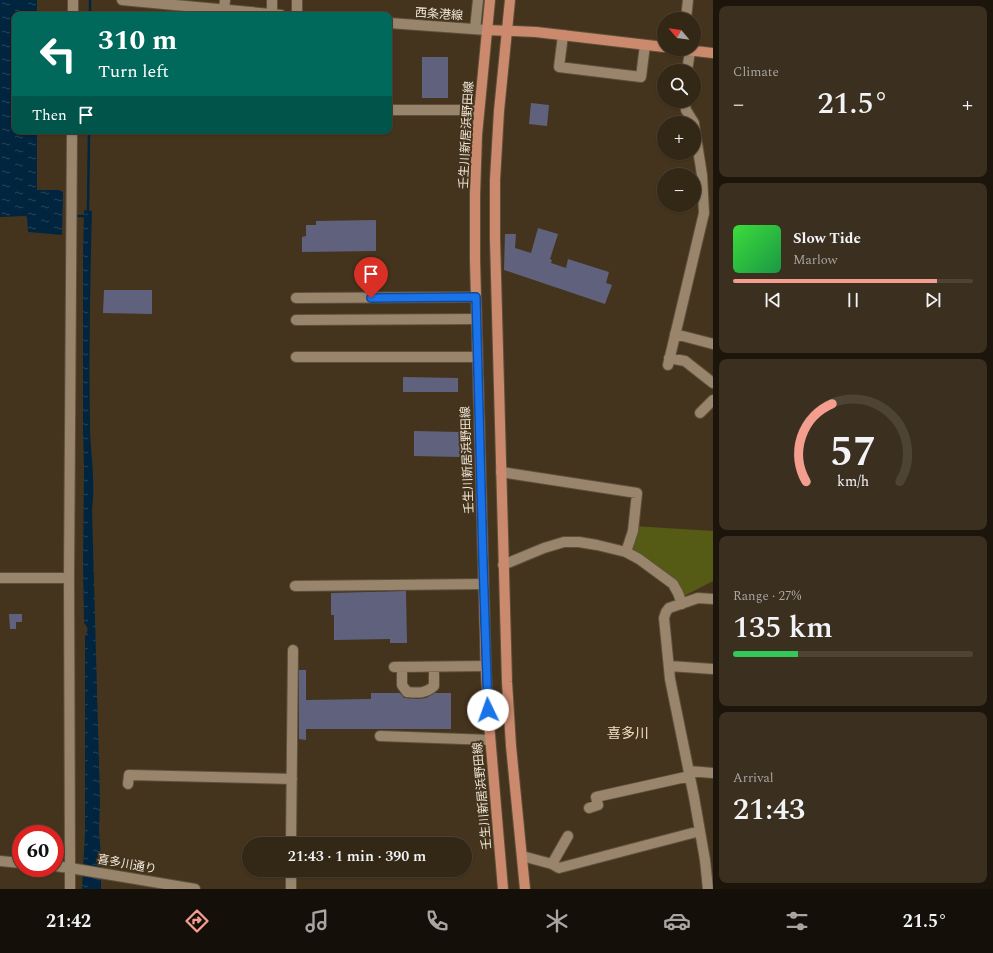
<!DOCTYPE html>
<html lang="en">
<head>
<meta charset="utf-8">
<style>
  :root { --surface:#332716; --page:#3b2f1f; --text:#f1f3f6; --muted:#a9a5a1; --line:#4e4435; --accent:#f59d8f }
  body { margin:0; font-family:Spectral,"Noto Sans JP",serif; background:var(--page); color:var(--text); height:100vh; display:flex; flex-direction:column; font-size:15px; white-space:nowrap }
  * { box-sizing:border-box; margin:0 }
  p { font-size:13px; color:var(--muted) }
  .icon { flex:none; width:22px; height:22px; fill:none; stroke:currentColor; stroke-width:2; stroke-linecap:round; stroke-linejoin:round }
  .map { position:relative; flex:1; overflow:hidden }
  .drawer { display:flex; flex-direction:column; gap:6px; padding:6px; background:#1c150c; width:280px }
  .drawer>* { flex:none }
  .top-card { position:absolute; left:12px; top:12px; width:380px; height:122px; border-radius:8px; box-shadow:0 1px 3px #0004,0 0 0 1px var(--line); background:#00695c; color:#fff; overflow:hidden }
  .needle { width:26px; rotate:299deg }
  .tools { position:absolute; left:657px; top:12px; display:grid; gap:8px }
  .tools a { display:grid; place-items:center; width:44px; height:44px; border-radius:50%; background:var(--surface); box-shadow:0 1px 3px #0004,0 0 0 1px var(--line); font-size:20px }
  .speed { position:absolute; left:12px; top:825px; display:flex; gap:8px; font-size:20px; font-weight:700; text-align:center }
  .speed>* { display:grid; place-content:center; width:52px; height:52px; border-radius:50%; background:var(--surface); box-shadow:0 1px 3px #0004,0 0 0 1px var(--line); line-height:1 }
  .speed .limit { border:6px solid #d22; background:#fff; color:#111 }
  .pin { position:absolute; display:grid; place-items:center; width:34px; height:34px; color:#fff; margin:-41px -17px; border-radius:50% 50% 50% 0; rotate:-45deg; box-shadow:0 0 4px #0007 }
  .pin .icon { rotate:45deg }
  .me { position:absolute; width:44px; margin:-22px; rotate:357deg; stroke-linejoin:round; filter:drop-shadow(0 0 3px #0008) }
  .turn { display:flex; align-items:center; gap:14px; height:84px; padding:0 20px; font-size:18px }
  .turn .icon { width:52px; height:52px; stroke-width:2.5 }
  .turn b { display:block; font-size:28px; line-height:34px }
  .then { display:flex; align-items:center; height:38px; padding:0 20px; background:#0003; gap:8px; font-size:15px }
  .big { font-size:30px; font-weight:600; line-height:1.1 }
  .drawer .card { flex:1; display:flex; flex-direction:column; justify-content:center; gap:6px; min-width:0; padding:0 14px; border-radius:8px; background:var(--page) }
  .drawer .dial { align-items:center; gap:0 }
  .dial svg { height:104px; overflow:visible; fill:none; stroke:var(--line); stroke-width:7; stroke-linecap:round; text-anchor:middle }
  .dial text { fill:var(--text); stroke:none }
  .song { display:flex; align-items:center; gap:12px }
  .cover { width:48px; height:48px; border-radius:6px; background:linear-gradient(135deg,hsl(120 70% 55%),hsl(140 70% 35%)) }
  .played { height:4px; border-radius:2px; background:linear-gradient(90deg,var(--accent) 85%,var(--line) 85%) }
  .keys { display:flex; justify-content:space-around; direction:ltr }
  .heat { display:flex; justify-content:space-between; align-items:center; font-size:22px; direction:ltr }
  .charge { height:6px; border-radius:3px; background:linear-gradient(90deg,#34c759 27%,var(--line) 0) }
  .trip { position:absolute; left:242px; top:837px; width:230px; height:40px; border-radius:20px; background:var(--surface); box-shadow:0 1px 3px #0004,0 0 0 1px var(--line); font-weight:600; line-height:40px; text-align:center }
  .tab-bar { display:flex; height:64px; justify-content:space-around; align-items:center; background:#141009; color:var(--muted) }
  .tab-bar .icon { width:28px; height:28px }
  .tab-bar .active { color:var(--accent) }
  .tab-bar b { font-size:18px; color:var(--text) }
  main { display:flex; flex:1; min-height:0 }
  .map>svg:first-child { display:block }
  .green { fill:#555b14 }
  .water { fill:url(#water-ripples) }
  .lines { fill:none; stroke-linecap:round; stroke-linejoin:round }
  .stream { stroke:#01253e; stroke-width:2.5 }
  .building { fill:#60627d }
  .minor-casing { stroke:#5e503b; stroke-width:12 }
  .tertiary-casing { stroke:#5e503b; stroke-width:12 }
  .secondary-casing { stroke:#5e503b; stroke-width:12 }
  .primary-casing { stroke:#5e503b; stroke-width:12 }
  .minor { stroke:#98856c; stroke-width:10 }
  .tertiary { stroke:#98856c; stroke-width:10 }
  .secondary { stroke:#98856c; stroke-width:10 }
  .primary { stroke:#cb8a6e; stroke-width:10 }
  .route-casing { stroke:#114b97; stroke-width:10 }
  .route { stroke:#1a73e8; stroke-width:7 }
  .labels { text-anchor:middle; stroke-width:4; stroke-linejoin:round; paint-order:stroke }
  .street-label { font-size:12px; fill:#f1e7d9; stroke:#44341d }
  .quarter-label { font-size:14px; fill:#f0dcc0; stroke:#44341d }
</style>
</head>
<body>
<main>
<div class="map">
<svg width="713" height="889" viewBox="0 0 713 889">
  <defs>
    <pattern id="water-ripples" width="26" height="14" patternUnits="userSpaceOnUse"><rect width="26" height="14" fill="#01253e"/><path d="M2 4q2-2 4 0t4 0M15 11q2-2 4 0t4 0" fill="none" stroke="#264559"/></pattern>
  </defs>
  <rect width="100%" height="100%" fill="#44341d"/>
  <path class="green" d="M633 526 713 531V581L680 598 672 584 626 552Z"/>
  <path class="water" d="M0 0H37V15H15V131H37V190H59L63 192 62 235 28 232 27 217 25 216 0 217Z
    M84 210 92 211C90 282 89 353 90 424 90 452 96 480 92 509L99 763 100 802 99 829 101 859V889H82L85 832V635C89 631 88 627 84 623L83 565 84 469 83 428V255Z"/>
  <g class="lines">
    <path class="stream" d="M90 15V0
      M88 212 89 131
      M73 216H86"/>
  </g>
  <path class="building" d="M422 57H448V98H422Z
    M531 103 549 105 547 126 529 124Z
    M376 220V251L302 252V237L306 236V225H316V221Z
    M538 228 558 234 550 259 552 260 551 263 566 268 568 259 609 272 606 283 612 285 605 304 504 270 505 234H516L515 248 531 253Z
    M104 290H152V314L103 313Z
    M403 377 458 378V392H403Z
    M414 431 460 432V457L414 456Z
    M406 591 407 643H390V639L334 640V615H331V593Z
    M9 614H22V622H16V629H10Z
    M299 670H306V700L371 699V693H400L404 698 418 699 426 698 435 693H451V729H306V740L299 739Z"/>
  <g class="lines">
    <g class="minor-casing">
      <path id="minor" d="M224 10 225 0
        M272 14V0
        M297 15V0
        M686 19 688 0
        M475 29 478 0
        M563 35 559 67 641 77 645 45
        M687 71 690 51
        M684 101 686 110 694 123
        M389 110H479
        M296 298 476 297
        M296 320 476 319
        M675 334 713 344
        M296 357H477
        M669 358 685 361 713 383
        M668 365 704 213 702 175 694 124
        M700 413 713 400
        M501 472 637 493 633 531 626 552
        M503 565 544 548 564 542H579L597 545 626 552 639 559 673 584 678 593 682 604
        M295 586 483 584
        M669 666 713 669
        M394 667 486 666
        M402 667V685L407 692C417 693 425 694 434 686V667
        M380 736 490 740
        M689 771 713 773
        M128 784 129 775 292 779
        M589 808 598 805 596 797 690 776
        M291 844 293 650
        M522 856 552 864 559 868 700 831
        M552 864 568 836
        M70 889V868
        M291 889V870
        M708 889 705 860 694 797 670 679 664 618 666 612 669 608 698 598 713 599"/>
    </g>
    <g class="tertiary-casing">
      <path id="tertiary" d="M73 15V0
        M0 578H69
        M0 861 21 863
        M55 866 70 868 195 889
        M70 868 69 578 72 131"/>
    </g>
    <g class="secondary-casing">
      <path id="secondary" d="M122 0 281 15
        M389 23 487 30"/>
    </g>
    <g class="primary-casing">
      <path id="primary" d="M490 0 477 135 475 195V260L486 672 489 723 503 889
        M510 0 499 111 495 180V239L507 682 511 746 525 889
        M487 30 536 32 664 47
        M677 49 713 53"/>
    </g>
    <use href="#minor" class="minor"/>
    <use href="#tertiary" class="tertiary"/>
    <use href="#secondary" class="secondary"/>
    <use href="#primary" class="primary"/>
  </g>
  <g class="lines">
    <g class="route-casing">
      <path id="route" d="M371 298 476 297 483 562 488 710"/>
    </g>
    <use href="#route" class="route"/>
  </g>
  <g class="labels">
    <g class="street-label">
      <text transform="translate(439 14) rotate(4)" y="4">西条港線</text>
      <text transform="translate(466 135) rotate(-87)" y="4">壬生川新居浜野田線</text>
      <text transform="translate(467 460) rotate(-92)" y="4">壬生川新居浜野田線</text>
      <text transform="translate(482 796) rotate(-95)" y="4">壬生川新居浜野田線</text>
      <text transform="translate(127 864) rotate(10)" y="4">喜多川通り</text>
    </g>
    <g class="quarter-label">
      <text x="628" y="738">喜多川</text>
    </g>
  </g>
</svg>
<div class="tools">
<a><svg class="needle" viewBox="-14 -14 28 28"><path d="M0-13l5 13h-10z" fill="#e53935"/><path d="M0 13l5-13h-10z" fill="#a9a5a1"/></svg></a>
<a><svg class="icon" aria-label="search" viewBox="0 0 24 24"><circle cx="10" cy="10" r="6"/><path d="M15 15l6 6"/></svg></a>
<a>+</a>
<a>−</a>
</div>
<div class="speed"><div class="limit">60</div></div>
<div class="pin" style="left:371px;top:298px;background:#d93025"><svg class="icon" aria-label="arrive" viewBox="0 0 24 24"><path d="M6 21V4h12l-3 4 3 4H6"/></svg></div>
<svg class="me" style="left:488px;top:710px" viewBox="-20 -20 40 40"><circle r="19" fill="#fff"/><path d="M0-13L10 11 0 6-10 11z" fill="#1a73e8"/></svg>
<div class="trip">21:43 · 1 min · 390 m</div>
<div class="top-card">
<div class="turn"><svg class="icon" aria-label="left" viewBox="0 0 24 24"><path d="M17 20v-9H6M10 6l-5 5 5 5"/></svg><div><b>310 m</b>Turn left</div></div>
<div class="then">Then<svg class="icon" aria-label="arrive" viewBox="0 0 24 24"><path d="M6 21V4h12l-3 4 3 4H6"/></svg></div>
</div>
</div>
<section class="drawer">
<div class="card"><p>Climate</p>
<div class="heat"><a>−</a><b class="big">21.5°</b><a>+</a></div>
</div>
<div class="card">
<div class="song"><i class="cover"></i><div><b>Slow Tide</b><p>Marlow</p></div></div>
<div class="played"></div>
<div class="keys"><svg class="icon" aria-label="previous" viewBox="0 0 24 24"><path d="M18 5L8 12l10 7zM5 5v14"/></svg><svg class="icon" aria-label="pause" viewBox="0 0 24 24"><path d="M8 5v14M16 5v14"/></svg><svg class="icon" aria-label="next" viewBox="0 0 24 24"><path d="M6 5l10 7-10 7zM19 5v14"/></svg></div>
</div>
<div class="card dial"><svg viewBox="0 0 100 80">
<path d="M14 69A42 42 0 1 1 86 69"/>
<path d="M14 69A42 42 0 0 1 34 9" stroke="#f59d8f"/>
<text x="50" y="56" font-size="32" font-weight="700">57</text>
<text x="50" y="72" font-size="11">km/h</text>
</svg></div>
<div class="card"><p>Range · 27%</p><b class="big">135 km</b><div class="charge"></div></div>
<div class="card"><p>Arrival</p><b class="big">21:43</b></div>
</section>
</main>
<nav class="tab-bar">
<b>21:42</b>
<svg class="icon active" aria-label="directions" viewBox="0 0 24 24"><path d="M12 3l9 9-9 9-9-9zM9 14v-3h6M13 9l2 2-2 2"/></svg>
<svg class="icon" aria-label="music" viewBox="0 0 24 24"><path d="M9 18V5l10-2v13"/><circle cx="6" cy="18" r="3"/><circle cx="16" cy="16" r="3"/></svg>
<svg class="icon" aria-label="phone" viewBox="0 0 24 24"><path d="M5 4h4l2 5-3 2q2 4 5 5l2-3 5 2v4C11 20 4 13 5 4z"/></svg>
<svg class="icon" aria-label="climate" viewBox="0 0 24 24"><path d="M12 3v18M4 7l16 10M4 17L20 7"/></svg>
<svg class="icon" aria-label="car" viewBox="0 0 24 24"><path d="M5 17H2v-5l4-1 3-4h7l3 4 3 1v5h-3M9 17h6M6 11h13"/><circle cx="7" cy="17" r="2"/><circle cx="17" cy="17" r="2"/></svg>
<svg class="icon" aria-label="filters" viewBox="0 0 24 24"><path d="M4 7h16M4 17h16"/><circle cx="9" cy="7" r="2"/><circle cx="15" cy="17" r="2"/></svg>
<b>21.5°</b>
</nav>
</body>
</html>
